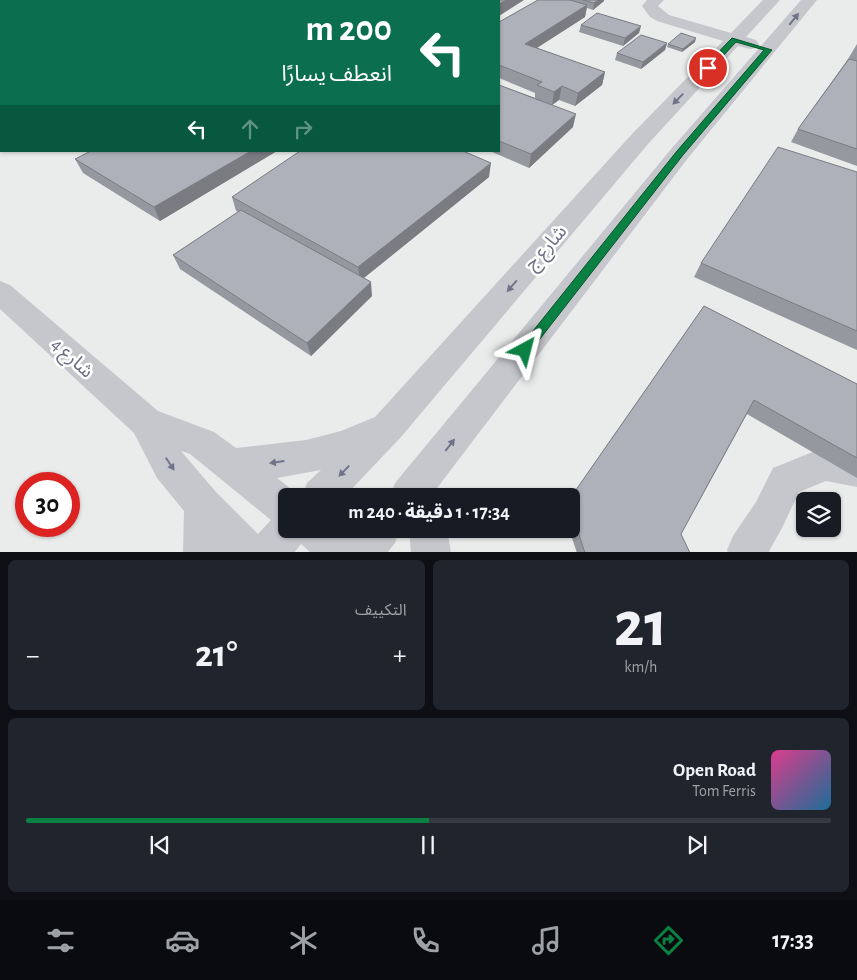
<!DOCTYPE html>
<html lang="ar">
<head>
<meta charset="utf-8">
<style>
  :root { --surface:#171b24; --page:#20242c; --text:#f1f3f6; --muted:#9ea1a6; --line:#363941; --accent:#0b8043 }
  body { margin:0; font-family:"Alegreya Sans","Noto Sans Arabic",sans-serif; background:var(--page); color:var(--text); direction:rtl; height:100vh; display:flex; flex-direction:column; font-size:19px; white-space:nowrap }
  * { box-sizing:border-box; margin:0 }
  p { font-size:16px; color:var(--muted) }
  .icon { flex:none; width:28px; height:28px; fill:none; stroke:currentColor; stroke-width:2; stroke-linecap:round; stroke-linejoin:round }
  .map { position:relative; height:552px; overflow:hidden; direction:ltr }
  .details { display:flex; flex-direction:column; gap:8px; padding:8px; background:#0d0f14; flex:1 }
  .details>* { flex:none }
  .banner { position:absolute; left:0px; top:0px; width:500px; height:152px; box-shadow:0 1px 4px #0004; direction:rtl; background:#0b6e4f; color:#fff; overflow:hidden }
  .buttons { position:absolute; left:796px; top:492px; display:grid; gap:10px }
  .buttons a { display:grid; place-items:center; width:45px; height:45px; border-radius:8px; background:var(--surface); box-shadow:0 1px 4px #0004; font-size:25px }
  .speed { position:absolute; left:15px; top:472px; display:flex; gap:10px; font-size:25px; font-weight:700; text-align:center }
  .speed>* { display:grid; place-content:center; width:65px; height:65px; border-radius:50%; background:var(--surface); box-shadow:0 1px 4px #0004; line-height:1 }
  .speed .limit { border:8px solid #d22; background:#fff; color:#111 }
  .pin { position:absolute; display:grid; place-items:center; width:42px; height:42px; color:#fff; margin:-21px; border:2px solid #fff; border-radius:50%; box-shadow:0 1px 5px #0007 }
  .me { position:absolute; width:55px; margin:-28px; rotate:38deg; stroke-linejoin:round; filter:drop-shadow(0 0 4px #0008) }
  .turn { display:flex; align-items:center; gap:18px; height:105px; padding:0 25px; font-size:22px }
  .turn .icon { width:65px; height:65px; stroke-width:2.5 }
  .turn b { display:block; font-size:35px; line-height:42px }
  .lanes { display:flex; align-items:center; height:48px; padding:0 25px; background:#0003; justify-content:center; gap:25px; direction:ltr }
  .lanes .off { opacity:.35 }
  .big { font-size:38px; font-weight:700; line-height:1.1 }
  .details .card { flex:1; display:flex; flex-direction:column; justify-content:center; gap:8px; min-width:0; padding:0 18px; border-radius:8px; background:var(--page) }
  .details .dial { align-items:center; gap:0 }
  .dial b { font-size:65px; line-height:1 }
  .song { display:flex; align-items:center; gap:15px }
  .cover { width:60px; height:60px; border-radius:8px; background:linear-gradient(135deg,hsl(330 70% 55%),hsl(200 70% 35%)) }
  .played { height:5px; border-radius:2px; background:linear-gradient(90deg,var(--accent) 50%,var(--line) 50%) }
  .keys { display:flex; justify-content:space-around; direction:ltr }
  .heat { display:flex; justify-content:space-between; align-items:center; font-size:28px; direction:ltr }
  .details .tiles { flex:1; display:grid; gap:8px; grid-template-columns:1fr 1fr }
  .card:last-child { grid-column:span 2 }
  .trip { position:absolute; left:278px; top:488px; width:302px; height:50px; border-radius:8px; background:var(--surface); box-shadow:0 1px 4px #0004; font-weight:700; line-height:50px; text-align:center; direction:rtl }
  .tabs { display:flex; height:80px; justify-content:space-around; align-items:center; background:#090b0e; color:var(--muted) }
  .tabs .icon { width:35px; height:35px }
  .tabs .active { color:var(--accent) }
  .tabs b { font-size:22px; color:var(--text) }
  .map>svg:first-child { display:block }
  .built { fill:#eaebeb; fill-rule:evenodd }
  .lines { fill:none; stroke-linecap:round; stroke-linejoin:round }
  .minor { fill:#c6c7cc; fill-rule:evenodd }
  .wall { fill:#9698a0 }
  .shaded-wall { fill:#7a7c82 }
  .building { fill:#afb1ba; stroke:#7a7c82 }
  .oneway { fill:#707389 }
  .route { fill:#0b8043; stroke:#07532c }
  .labels { text-anchor:middle; stroke-width:5; stroke-linejoin:round; paint-order:stroke }
  .street-label { font-size:19px; fill:#6c6f85; stroke:#fff }
</style>
</head>
<body>
<div class="map">
<svg width="857" height="553" viewBox="0 0 857 553">
  <rect width="100%" height="100%" fill="#f9faf8"/>
  <path class="built" d="M0 0H857V552H0ZM1 1H499V151H1ZM26 484H69V526H26ZM286 496H571V529H286ZM805 501H832V529H805Z"/>
  <g class="lines">
    <path class="minor" d="M647 0H664L658 6 669 15 731 33 763 0H780L746 37 756 40 759 44 756 48 750 49 738 46 648 144 401 437 345 496H302L307 483 321 470 277 478 300 496H286V529H344L352 535 356 529H400L395 543 387 553H311L301 544 294 553H183L184 511 157 478 134 433 0 309V281L10 285 158 411 214 432 236 448 306 440 341 431 375 417 632 134 723 41 657 21 650 17 642 6ZM181 451 190 454 271 520 258 534 216 492Z
      M801 0H817L688 158 431 496H390L395 483 672 148Z
      M825 447 857 453V487L826 481 799 492 782 528 768 553H728L727 550 733 536 756 502 773 468Z
      M409 529H447L451 553H411Z"/>
  </g>
  <path class="wall" d="M0 0 1 1V97L0 96Z
    M538 0H604V1L593 10 587 8 585 17 537 48 605 72 602 85 575 106 559 100 552 105 573 127 529 168 490 151H499V85L535 98V93L499 78V22Z
    M581 25 639 33 623 46 579 32Z
    M695 42 682 52 667 47 668 44Z
    M667 43 665 50 641 69 615 60 617 53Z
    M857 44V166L791 142 798 129 848 59Z
    M277 151 160 221 83 173 75 159Z
    M857 172V350L694 277 701 263Z
    M489 177 364 278 372 296 311 356 180 269 173 255 238 212 236 211 232 197Z
    M704 306 857 384V478L747 414 681 534 690 553H577L569 529H571V497Z"/>
  <path class="shaded-wall" d="M116 0H153L149 1H113Z
    M506 0H524L499 16V4Z
    M598 0H604V1L593 10 594 3Z
    M587 5 585 17 524 56 525 44Z
    M641 26 639 33 623 46 625 38Z
    M696 38 695 42 682 52 683 49Z
    M1 41V56L0 57V42Z
    M667 43 665 50 641 69 643 62Z
    M605 72 602 85 575 106 578 93Z
    M562 86 559 100 552 105 554 92Z
    M576 114 573 127 529 168 531 154Z
    M251 151H277L160 221 154 207Z
    M491 163 489 177 360 281 358 267Z
    M371 282 372 296 311 356 307 343Z"/>
  <path class="building" d="M0 0H116L113 1H1V41L0 42Z
    M159 0H222L225 1H155Z
    M332 0H506L499 4V1H329Z
    M538 0H570L587 5 525 44 605 72 578 93 562 86 554 92 537 85 542 82 499 65V22Z
    M583 0H598L594 3Z
    M597 13 641 26 625 38 581 25Z
    M681 33 696 38 683 49 668 44Z
    M641 35 667 43 643 62 617 53Z
    M0 55H1V90L0 89Z
    M849 59 857 61V149L798 129Z
    M499 85 576 114 531 154 499 141Z
    M778 147 857 172V331L701 263Z
    M91 151H251L154 207 75 159Z
    M300 151H463L491 163 358 267 232 197Z
    M241 210 371 282 307 343 173 255Z
    M704 306 857 384V458L754 400 681 534 690 553H585L571 510V497Z"/>
  <defs><path id="oneway-solid" d="M-6-.8H1V-3.2L6.5 0L1 3.2V.8H-6Z" transform="scale(1.25)"/></defs>
  <g class="oneway">
    <use href="#oneway-solid" transform="translate(794 19) rotate(-51)"/>
    <use href="#oneway-solid" transform="translate(678 99) rotate(134)"/>
    <use href="#oneway-solid" transform="translate(512 286) rotate(131)"/>
    <use href="#oneway-solid" transform="translate(450 445) rotate(-52)"/>
    <use href="#oneway-solid" transform="translate(277 462) rotate(172)"/>
    <use href="#oneway-solid" transform="translate(170 464) rotate(56)"/>
    <use href="#oneway-solid" transform="translate(344 471) rotate(134)"/>
  </g>
  <path class="route" d="M732 38 772 50 683 155 529 353 525 355 521 353 519 350 521 346 677 151 764 50 736 42 710 70H705V66Z"/>
  <g class="labels">
    <g class="street-label">
      <text transform="translate(545 247) rotate(-49)" y="7">شارع ج</text>
      <text transform="translate(73 357) rotate(42)" y="7">شارع 4</text>
    </g>
  </g>
</svg>
<div class="buttons">
<a><svg class="icon" aria-label="layers" viewBox="0 0 24 24"><path d="M12 4l9 5-9 5-9-5zM3 14l9 5 9-5"/></svg></a>
</div>
<div class="speed"><div class="limit">30</div></div>
<div class="pin" style="left:708px;top:68px;background:#d93025"><svg class="icon" aria-label="arrive" viewBox="0 0 24 24"><path d="M6 21V4h12l-3 4 3 4H6"/></svg></div>
<svg class="me" style="left:525px;top:350px" viewBox="-20 -20 40 40"><path d="M0-17L14 15 0 8-14 15z" fill="#0b8043" stroke="#fff" stroke-width="4"/></svg>
<div class="trip">17:34 · 1 دقيقة · 240 m</div>
<div class="banner">
<div class="turn"><svg class="icon" aria-label="left" viewBox="0 0 24 24"><path d="M17 20v-9H6M10 6l-5 5 5 5"/></svg><div><b>200 m</b>انعطف يسارًا</div></div>
<div class="lanes"><svg class="icon" aria-label="left" viewBox="0 0 24 24"><path d="M17 20v-9H6M10 6l-5 5 5 5"/></svg><svg class="icon off" aria-label="ahead" viewBox="0 0 24 24"><path d="M12 20V5M6 11l6-6 6 6"/></svg><svg class="icon off" aria-label="right" viewBox="0 0 24 24"><path d="M7 20v-9h11M14 6l5 5-5 5"/></svg></div>
</div>
</div>
<section class="details">
<div class="tiles">
<div class="card dial"><b>21</b><p>km/h</p></div>
<div class="card"><p>التكييف</p>
<div class="heat"><a>−</a><b class="big">21°</b><a>+</a></div>
</div>
<div class="card">
<div class="song"><i class="cover"></i><div><b>Open Road</b><p>Tom Ferris</p></div></div>
<div class="played"></div>
<div class="keys"><svg class="icon" aria-label="previous" viewBox="0 0 24 24"><path d="M18 5L8 12l10 7zM5 5v14"/></svg><svg class="icon" aria-label="pause" viewBox="0 0 24 24"><path d="M8 5v14M16 5v14"/></svg><svg class="icon" aria-label="next" viewBox="0 0 24 24"><path d="M6 5l10 7-10 7zM19 5v14"/></svg></div>
</div>
</div>
</section>
<nav class="tabs">
<b>17:33</b>
<svg class="icon active" aria-label="directions" viewBox="0 0 24 24"><path d="M12 3l9 9-9 9-9-9zM9 14v-3h6M13 9l2 2-2 2"/></svg>
<svg class="icon" aria-label="music" viewBox="0 0 24 24"><path d="M9 18V5l10-2v13"/><circle cx="6" cy="18" r="3"/><circle cx="16" cy="16" r="3"/></svg>
<svg class="icon" aria-label="phone" viewBox="0 0 24 24"><path d="M5 4h4l2 5-3 2q2 4 5 5l2-3 5 2v4C11 20 4 13 5 4z"/></svg>
<svg class="icon" aria-label="climate" viewBox="0 0 24 24"><path d="M12 3v18M4 7l16 10M4 17L20 7"/></svg>
<svg class="icon" aria-label="car" viewBox="0 0 24 24"><path d="M5 17H2v-5l4-1 3-4h7l3 4 3 1v5h-3M9 17h6M6 11h13"/><circle cx="7" cy="17" r="2"/><circle cx="17" cy="17" r="2"/></svg>
<svg class="icon" aria-label="filters" viewBox="0 0 24 24"><path d="M4 7h16M4 17h16"/><circle cx="9" cy="7" r="2"/><circle cx="15" cy="17" r="2"/></svg>
</nav>
</body>
</html>
